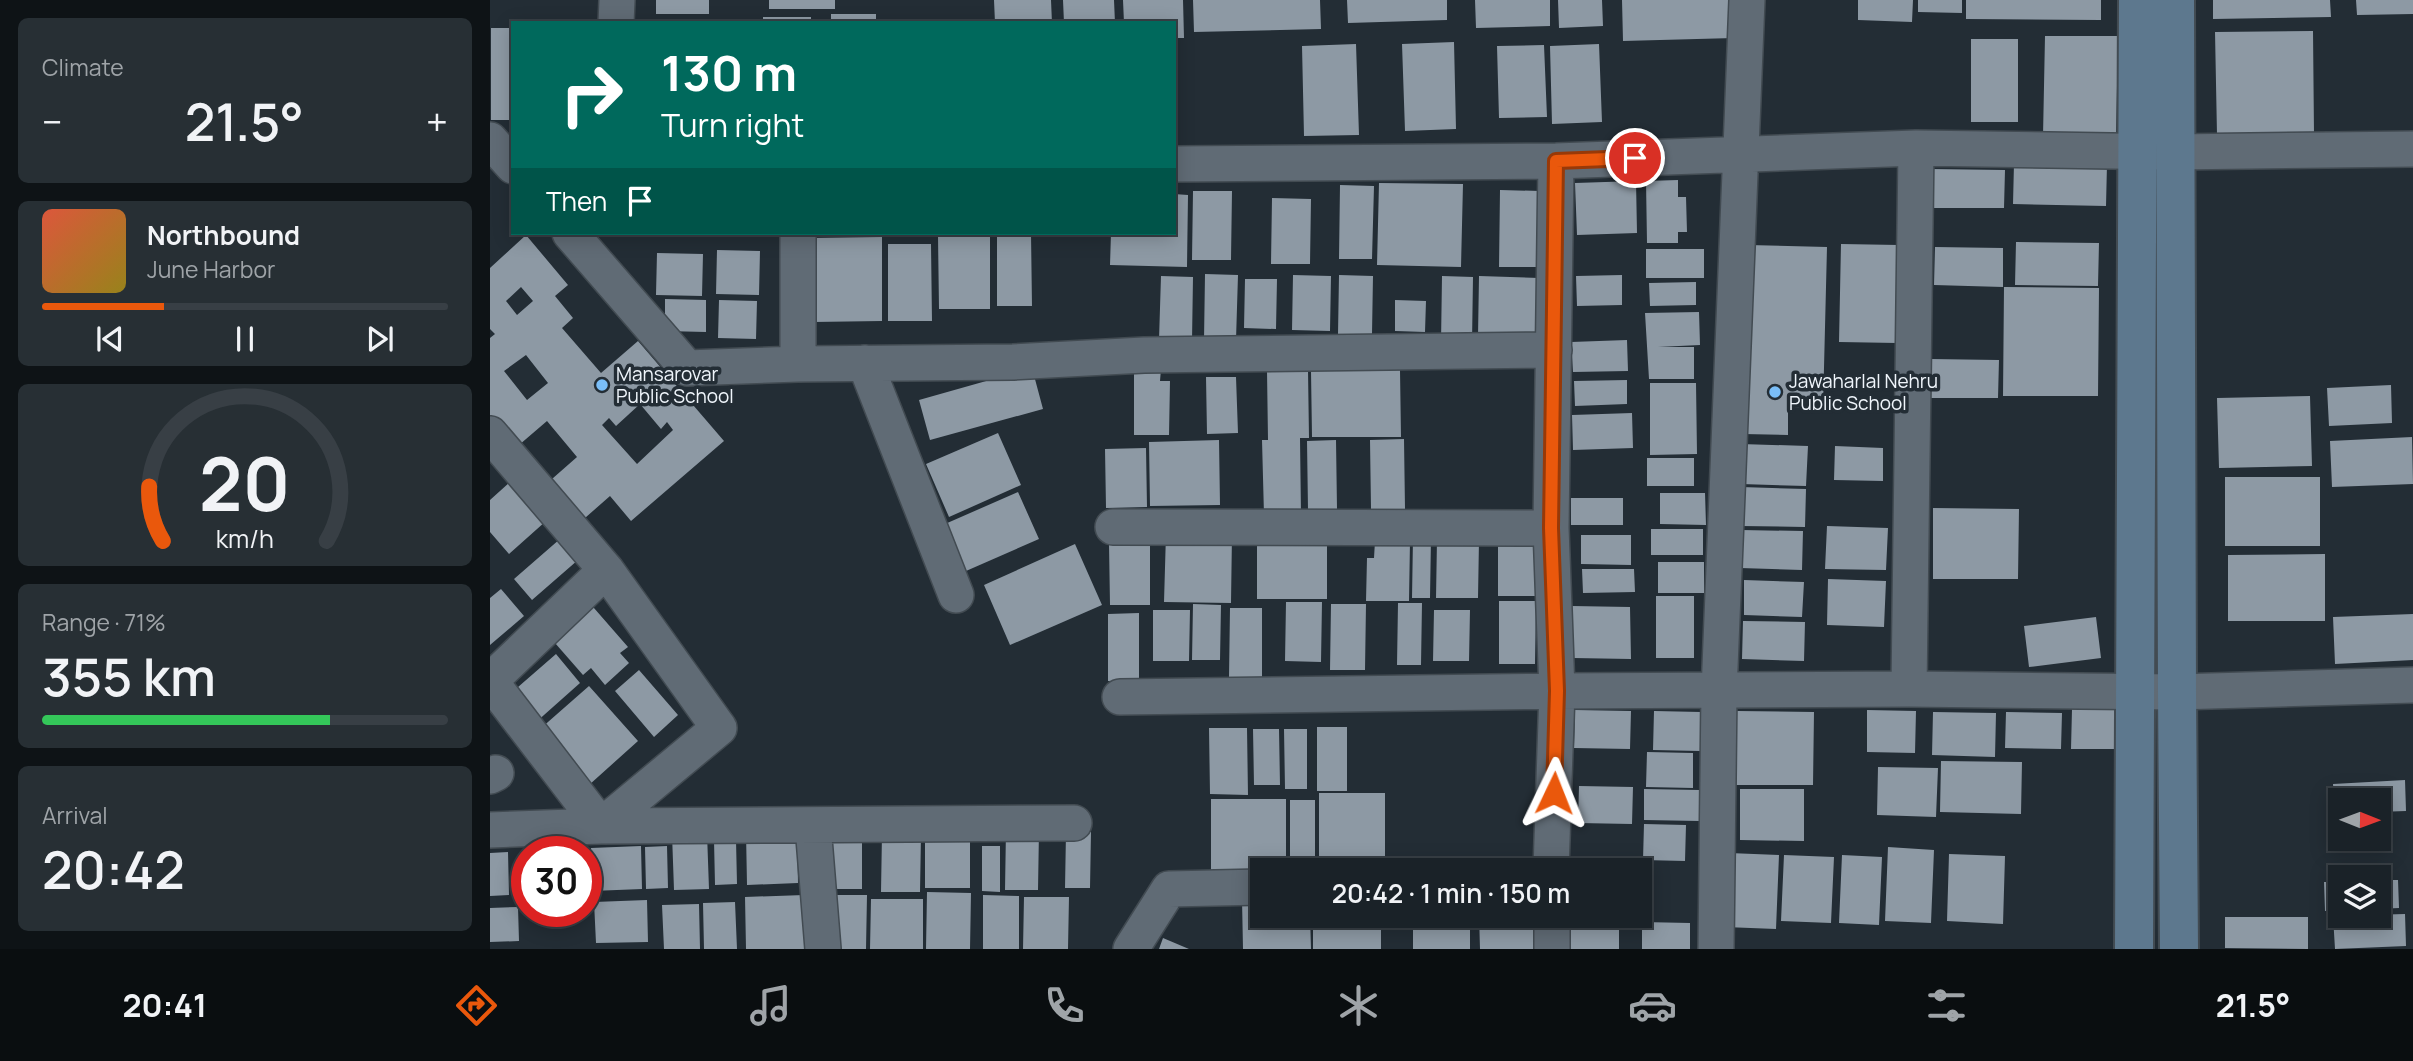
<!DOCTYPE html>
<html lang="en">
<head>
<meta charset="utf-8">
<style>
  :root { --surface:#1a2228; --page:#272f34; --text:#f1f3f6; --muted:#9fa4a8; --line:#383f45; --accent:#ea580c }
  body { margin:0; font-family:Manrope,sans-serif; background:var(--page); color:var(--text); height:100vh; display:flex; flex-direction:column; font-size:26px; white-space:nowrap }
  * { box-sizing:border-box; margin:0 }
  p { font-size:23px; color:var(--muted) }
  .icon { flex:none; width:38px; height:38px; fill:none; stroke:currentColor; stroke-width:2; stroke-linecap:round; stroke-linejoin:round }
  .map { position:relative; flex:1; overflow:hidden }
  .drawer { display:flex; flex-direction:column; gap:18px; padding:18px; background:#0e1316; width:490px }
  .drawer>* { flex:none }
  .top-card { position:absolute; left:21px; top:21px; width:665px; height:214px; border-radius:0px; box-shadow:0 4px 18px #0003,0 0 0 2px var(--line); background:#00695c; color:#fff; overflow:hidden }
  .needle { width:46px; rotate:91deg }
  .buttons { position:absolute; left:1838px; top:788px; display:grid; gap:14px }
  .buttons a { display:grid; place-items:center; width:63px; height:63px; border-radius:0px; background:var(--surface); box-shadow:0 4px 18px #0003,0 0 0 2px var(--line); font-size:35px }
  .speed { position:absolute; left:21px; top:836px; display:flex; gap:14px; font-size:35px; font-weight:700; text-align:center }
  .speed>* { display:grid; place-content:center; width:91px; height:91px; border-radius:50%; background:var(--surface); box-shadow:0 4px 18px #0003,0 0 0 2px var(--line); line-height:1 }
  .speed .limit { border:10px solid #d22; background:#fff; color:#111 }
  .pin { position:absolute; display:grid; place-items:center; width:60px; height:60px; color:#fff; margin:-30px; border:4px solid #fff; border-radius:50%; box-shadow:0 2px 7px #0007 }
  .me { position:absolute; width:77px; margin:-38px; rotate:2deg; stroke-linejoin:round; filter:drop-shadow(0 0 5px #0008) }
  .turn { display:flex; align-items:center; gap:24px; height:147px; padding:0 35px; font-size:32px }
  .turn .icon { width:91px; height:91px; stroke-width:2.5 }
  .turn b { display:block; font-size:49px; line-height:60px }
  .then { display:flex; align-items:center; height:66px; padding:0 35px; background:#0003; gap:14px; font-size:26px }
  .big { font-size:52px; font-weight:600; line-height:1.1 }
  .drawer .card { flex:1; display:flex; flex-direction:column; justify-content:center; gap:10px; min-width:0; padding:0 24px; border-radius:10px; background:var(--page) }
  .drawer .dial { align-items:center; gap:0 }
  .dial svg { height:182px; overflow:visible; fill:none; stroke:var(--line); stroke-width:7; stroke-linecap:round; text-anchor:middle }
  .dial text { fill:var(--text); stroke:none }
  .song { display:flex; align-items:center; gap:21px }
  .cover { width:84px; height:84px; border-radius:10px; background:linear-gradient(135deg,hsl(10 70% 55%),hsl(50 70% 35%)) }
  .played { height:7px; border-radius:4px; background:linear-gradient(90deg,var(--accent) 30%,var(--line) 30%) }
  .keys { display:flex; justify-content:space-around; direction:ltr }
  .heat { display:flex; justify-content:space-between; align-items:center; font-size:38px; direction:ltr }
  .charge { height:10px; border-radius:5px; background:linear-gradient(90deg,#34c759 71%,var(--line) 0) }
  .trip { position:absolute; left:760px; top:858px; width:402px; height:70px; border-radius:0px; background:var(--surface); box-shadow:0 4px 18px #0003,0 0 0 2px var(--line); font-weight:600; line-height:70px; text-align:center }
  .dock { display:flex; height:112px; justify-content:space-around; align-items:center; background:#0a0e10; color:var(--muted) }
  .dock .icon { width:49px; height:49px }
  .dock .active { color:var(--accent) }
  .dock b { font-size:32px; color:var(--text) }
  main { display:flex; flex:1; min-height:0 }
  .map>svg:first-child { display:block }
  .building { fill:#8d99a4; fill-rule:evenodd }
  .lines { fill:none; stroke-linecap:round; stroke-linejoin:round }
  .street-casing { stroke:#424b52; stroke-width:38 }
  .secondary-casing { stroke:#424b52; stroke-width:42 }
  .street { stroke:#606b75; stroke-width:35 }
  .secondary { stroke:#5d788e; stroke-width:38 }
  .route-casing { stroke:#983908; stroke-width:18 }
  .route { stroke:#ea580c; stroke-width:12 }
  .poi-dot { fill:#7abef8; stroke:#232d35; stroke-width:2.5 }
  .labels { text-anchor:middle; stroke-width:7; stroke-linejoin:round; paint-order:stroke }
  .poi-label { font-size:19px; fill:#eff5fb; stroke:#232d35; text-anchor:start }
</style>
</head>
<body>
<main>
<section class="drawer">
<div class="card"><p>Climate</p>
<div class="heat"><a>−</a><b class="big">21.5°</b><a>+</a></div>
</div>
<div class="card">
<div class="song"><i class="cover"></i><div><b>Northbound</b><p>June Harbor</p></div></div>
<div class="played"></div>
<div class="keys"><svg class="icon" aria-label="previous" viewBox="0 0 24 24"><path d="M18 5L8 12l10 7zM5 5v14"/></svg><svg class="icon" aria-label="pause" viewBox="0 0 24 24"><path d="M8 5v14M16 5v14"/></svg><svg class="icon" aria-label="next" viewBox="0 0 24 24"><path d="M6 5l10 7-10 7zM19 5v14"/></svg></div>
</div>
<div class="card dial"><svg viewBox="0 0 100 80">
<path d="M14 69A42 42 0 1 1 86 69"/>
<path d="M14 69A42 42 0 0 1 8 45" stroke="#ea580c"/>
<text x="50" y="56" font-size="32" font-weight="700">20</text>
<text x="50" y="72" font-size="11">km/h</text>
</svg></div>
<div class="card"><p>Range · 71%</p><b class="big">355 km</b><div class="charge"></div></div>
<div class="card"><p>Arrival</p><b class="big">20:42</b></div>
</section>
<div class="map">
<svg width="1923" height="949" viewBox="0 0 1923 949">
  <rect width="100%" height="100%" fill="#232d35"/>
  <path class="building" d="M166 0H219V14H166Z
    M279 0H345V9H279Z
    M504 0H561L562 23H505Z
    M573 0H624L625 23H574Z
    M633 0H693L694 38H684V23H634Z
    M703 0H830L831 29 704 32Z
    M857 0H957V20L858 23Z
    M985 0H1060V26L986 28Z
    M1068 0H1112L1113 26 1069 28Z
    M1132 0H1243L1244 38 1133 41Z
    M1368 0H1423L1422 22 1368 20Z
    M1428 0H1472V13L1428 12Z
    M1476 0H1611V20L1476 19Z
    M1723 0H1840L1841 17 1723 19Z
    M1866 0H1923V14L1867 15Z
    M341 14H386V23H341Z
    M273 17H321V23H273Z
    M208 20H266V23H208Z
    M1 28H23V120H1Z
    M1823 31 1824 134 1727 135 1725 32Z
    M1555 36H1628L1626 137 1553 136Z
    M1481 39H1528V122H1481Z
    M964 42 966 129 915 131 912 44Z
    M866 44 869 135 814 136 812 46Z
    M1109 44 1112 122 1062 124 1060 46Z
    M1054 45 1057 117 1009 118 1007 46Z
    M1524 163 1617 164 1616 206 1523 204Z
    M1441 169 1515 170 1514 208H1441Z
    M1188 180V197H1196L1197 232H1188V243H1157L1156 181Z
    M1146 181 1147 233 1087 235 1085 183Z
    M889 183 973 184 971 267 887 265Z
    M850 185 884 186 882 259H849Z
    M1010 190 1050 191 1049 267H1009Z
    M703 191H742L741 260H702Z
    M684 194 698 195 697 267 620 265 621 233H684Z
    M782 198 821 199 820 264H781Z
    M166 233H211V237H166Z
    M507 233H541L542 306H507Z
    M36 235 78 285 65 296 83 318 72 328 111 373 148 341 234 441 141 521 120 496 87 525 54 486 87 457 57 421 22 451 0 426V338L5 334 0 329V268ZM31 287 43 301 27 315 16 301ZM36 355 58 383 37 400 14 371ZM150 404 171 429 177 422 183 430 147 464 112 425 119 418 126 426Z
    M500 235V309H449L448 236Z
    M392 237V321L323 322 322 238Z
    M1526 242 1609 243 1608 286 1525 285Z
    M398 244H441L442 321H398Z
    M1351 244 1409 245 1407 343 1349 342Z
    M1258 245 1337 247 1333 408 1298 407V435L1253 434Z
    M1445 247 1513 248V287L1444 285Z
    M1156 249H1214V278H1156Z
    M227 250 270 251 269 295 226 294Z
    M167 253 213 254 212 296 166 295Z
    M715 274 748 275 746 340H714Z
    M803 275 841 276 840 331 802 330Z
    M849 275 883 276 882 334H848Z
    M1132 275V305L1087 306 1086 276Z
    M671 276 703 277 702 341 669 340Z
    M952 276 983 277 982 343H951Z
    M989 276 1049 278 1048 337 988 336Z
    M755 279H787L786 329 754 328Z
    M1206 282V305L1160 306 1159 283Z
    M1514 287 1609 288 1608 396H1513Z
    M175 299 216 300V332L175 331Z
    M229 300 267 301 266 339 228 338Z
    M905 300 936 301 935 332 905 331Z
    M1209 312 1210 345 1168 347H1204V379H1159L1155 313Z
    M1137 340 1138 371 1083 372 1081 342Z
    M1441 359 1509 360 1508 398H1440Z
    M542 368 553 409 440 440 429 400Z
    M644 369H671L670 381H680L679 435H644Z
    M818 370 819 438H810L811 514 774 515 772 440H778L777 371Z
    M910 370 911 437H822L821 371Z
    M716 377H746L748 433 717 434Z
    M1137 380V404L1085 406 1084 381Z
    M1160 383H1206L1207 454 1160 455Z
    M1901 385 1902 423 1839 426 1837 388Z
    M1820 396 1822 466 1729 468 1727 398Z
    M1142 413 1143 448 1083 450 1082 415Z
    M508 433 531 485 459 517 436 464Z
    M1922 437 1923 484 1842 487 1840 441Z
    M914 439 915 509H881L880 440Z
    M729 440 730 505 660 506 659 442Z
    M846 440 847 509 818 510 817 441Z
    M1251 444 1318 446 1316 486 1251 484Z
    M1345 446 1393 448V481L1344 480Z
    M656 448 657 507 616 508 615 449Z
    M1157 458H1204V486H1157Z
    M30 473 65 513 19 554 0 532V500Z
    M1735 477H1830V546H1735Z
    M1251 487 1316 489 1315 527 1250 526Z
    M528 492 549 539 476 571 455 524Z
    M1170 493H1215L1216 525 1170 524Z
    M1081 498H1133V525H1081Z
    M1443 508 1529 509 1528 579H1443Z
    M1337 526 1398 528 1396 570 1335 569Z
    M1161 529H1213V555H1161Z
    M1251 530 1313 531 1312 570 1250 568Z
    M78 532 96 553 42 600 24 579Z
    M676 533 742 534 741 603 674 602Z
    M1008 535H1045V596H1008Z
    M1091 535H1141V565L1091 564Z
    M923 537H941L940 598H922Z
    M947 539 989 540 988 598H946Z
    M885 541H920L919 601H876L877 558H884Z
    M767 542 837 543V599H767Z
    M585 544 612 605 520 645 494 585Z
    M619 544H660V605H620Z
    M1835 554V621H1738V555Z
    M1168 562H1214V593H1168Z
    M1092 569H1144L1145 592 1093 593Z
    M1338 579 1396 581 1394 627 1337 625Z
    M1254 580 1314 582 1312 617 1254 615Z
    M11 589 34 616 0 645V598Z
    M1166 596H1204V658H1166Z
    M97 600 138 647 130 653 139 663 115 685 101 668 93 675 58 635Z
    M1009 601H1046L1045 664H1009Z
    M796 602H832L831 662 795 661Z
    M908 603H932L931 665H907Z
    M703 604 731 605 730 660H702Z
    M841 604H876L875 670H840Z
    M1082 606 1140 607 1141 659 1083 658Z
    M740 608H772V677H739Z
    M663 610H700L699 661H663Z
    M944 610H980L979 661H943Z
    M649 613V681H618V614Z
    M1923 614V660L1845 664 1843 617Z
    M1606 617 1611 658 1539 667 1534 626Z
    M1253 621 1315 622 1314 661 1252 659Z
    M66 654 90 683 45 723 20 694Z
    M149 670 188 715 164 737 125 691Z
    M99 686 148 741 99 785 50 729Z
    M1582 709H1631V749H1581Z
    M1085 710 1141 711 1140 749 1084 748Z
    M1377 710 1426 711 1425 753 1377 752Z
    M1164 711 1211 712 1210 751 1163 750Z
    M1247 711 1324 712 1323 785H1246Z
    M1443 712 1506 713 1505 757 1442 755Z
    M1516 712 1572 713 1571 749 1515 748Z
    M827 727H857V791H827Z
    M719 728H757L758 795 720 794Z
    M763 729H789L790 785H764Z
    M794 729H817V789H795Z
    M1157 752 1203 753V788L1156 787Z
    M1451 761 1532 762 1531 814 1450 812Z
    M1388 767 1448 768 1446 817 1387 815Z
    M1915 780 1916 811 1888 812V800H1850V814H1845L1843 784Z
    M1089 786 1143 787 1142 824 1088 823Z
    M1154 789 1209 790V821L1154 820Z
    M1250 789H1314V841L1250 840Z
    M829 793H895V857H829Z
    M721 799H796V870L721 871Z
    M800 800H825V862H800Z
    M1154 824 1196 825 1195 861 1153 860Z
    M516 829 549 830 548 890H515Z
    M307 830 308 883 257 885 256 832Z
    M435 832H480V888H435Z
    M576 832H601L600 888H575Z
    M217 833 219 889 184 890 182 834Z
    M392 833 431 834 430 892H391Z
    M336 835H372V889H335Z
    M224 840H246L247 884 225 885Z
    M151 846 152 889 102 891 101 848Z
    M177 846 178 888 156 889 155 847Z
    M492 846H510V892L492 891Z
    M1398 847 1444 850 1441 923 1395 921Z
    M18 852 19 895 0 896V853Z
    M1239 853 1289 855 1286 929 1235 927Z
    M1459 854 1515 856 1513 924 1457 921Z
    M1294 855 1344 857 1341 923 1291 921Z
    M1352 855 1392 857 1389 925 1349 923Z
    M1079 856 1137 857V870H1079Z
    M1888 880H1908L1909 908 1888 909Z
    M1834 882H1850V911H1835Z
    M437 892 481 893 480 949H436Z
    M314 895 316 949H256L255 897Z
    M336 895H377L376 949H335Z
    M493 895 529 896V949H493Z
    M534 897H579L578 949H533Z
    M381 899H433V949H380Z
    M752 899H772V915H820L821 949H753Z
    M157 900 158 942 106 943 104 902Z
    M245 902 247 949H214L213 903Z
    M209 904 210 949H174L172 905Z
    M28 907 29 941 0 942V908Z
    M1915 914 1916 946 1845 949 1843 916Z
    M823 915H891V949H823Z
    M923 915H980V949H923Z
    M989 915H1050L1051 949H990Z
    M1086 915H1141V928L1086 927Z
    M1735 917H1818V949L1735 948Z
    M1152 922 1200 923V949H1152Z
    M1077 929H1129V949H1077Z
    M673 938 699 949H669Z"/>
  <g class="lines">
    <g class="street-casing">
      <path id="street" d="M126 23 127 0
        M0 140 23 166
        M684 164 1066 161 1426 148 1685 152 1923 149
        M80 233 197 368 308 364 523 362 654 355 1064 350
        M375 363 466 595
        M308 364V233
        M0 434 116 570 229 728 111 826 0 681
        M623 527 1061 528
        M0 681 116 570
        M1419 689 1426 148
        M630 697 1067 691 1419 689 1687 692 1923 685
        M0 776 6 773
        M323 826 333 949
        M0 830 111 826 584 823
        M1061 870 1067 691 1061 528 1066 161
        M1062 915V949
        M641 949 679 889 772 887
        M1226 949 1229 692 1257 0"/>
    </g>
    <g class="secondary-casing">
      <path id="secondary" d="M1685 0 1687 692 1689 949
        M1644 949 1648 0"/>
    </g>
    <use href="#street" class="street"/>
    <use href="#secondary" class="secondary"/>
  </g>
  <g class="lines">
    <g class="route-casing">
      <path id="route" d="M1064 793 1067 691 1061 528 1066 161 1145 158"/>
    </g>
    <use href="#route" class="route"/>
  </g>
  <g class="poi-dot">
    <circle cx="112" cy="385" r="7"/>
    <circle cx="1285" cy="392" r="7"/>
  </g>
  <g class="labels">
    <g class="poi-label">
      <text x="126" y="381">Mansarovar<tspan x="126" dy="22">Public School</tspan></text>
      <text x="1299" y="388">Jawaharlal Nehru<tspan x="1299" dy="22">Public School</tspan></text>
    </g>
  </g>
</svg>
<div class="buttons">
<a><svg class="needle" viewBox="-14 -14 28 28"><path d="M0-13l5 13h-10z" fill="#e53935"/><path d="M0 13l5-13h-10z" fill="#9fa4a8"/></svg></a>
<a><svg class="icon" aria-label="layers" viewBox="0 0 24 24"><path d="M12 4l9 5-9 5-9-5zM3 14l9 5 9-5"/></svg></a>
</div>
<div class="speed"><div class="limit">30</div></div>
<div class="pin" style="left:1145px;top:158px;background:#d93025"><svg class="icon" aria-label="arrive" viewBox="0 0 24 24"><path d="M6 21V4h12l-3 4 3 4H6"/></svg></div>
<svg class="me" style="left:1064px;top:793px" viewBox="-20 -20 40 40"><path d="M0-17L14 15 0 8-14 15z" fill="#ea580c" stroke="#fff" stroke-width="4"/></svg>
<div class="trip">20:42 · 1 min · 150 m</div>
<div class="top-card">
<div class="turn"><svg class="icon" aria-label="right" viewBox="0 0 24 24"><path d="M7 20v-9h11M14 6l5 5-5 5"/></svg><div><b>130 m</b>Turn right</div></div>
<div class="then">Then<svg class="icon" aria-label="arrive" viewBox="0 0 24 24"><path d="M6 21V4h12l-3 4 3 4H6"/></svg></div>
</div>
</div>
</main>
<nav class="dock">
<b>20:41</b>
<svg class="icon active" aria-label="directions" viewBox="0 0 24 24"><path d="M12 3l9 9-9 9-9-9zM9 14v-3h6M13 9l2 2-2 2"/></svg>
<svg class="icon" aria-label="music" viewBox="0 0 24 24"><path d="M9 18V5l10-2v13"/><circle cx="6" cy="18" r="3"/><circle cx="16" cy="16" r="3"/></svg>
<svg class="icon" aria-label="phone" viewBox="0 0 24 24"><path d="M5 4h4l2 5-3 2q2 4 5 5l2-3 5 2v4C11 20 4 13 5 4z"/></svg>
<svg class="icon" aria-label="climate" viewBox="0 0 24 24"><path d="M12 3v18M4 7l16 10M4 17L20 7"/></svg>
<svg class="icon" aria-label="car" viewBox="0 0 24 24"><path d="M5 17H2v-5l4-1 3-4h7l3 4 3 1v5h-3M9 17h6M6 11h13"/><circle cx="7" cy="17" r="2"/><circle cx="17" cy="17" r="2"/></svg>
<svg class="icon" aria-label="filters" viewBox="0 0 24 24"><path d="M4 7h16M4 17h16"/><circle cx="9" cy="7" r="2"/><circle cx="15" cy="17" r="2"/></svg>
<b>21.5°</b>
</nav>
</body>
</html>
